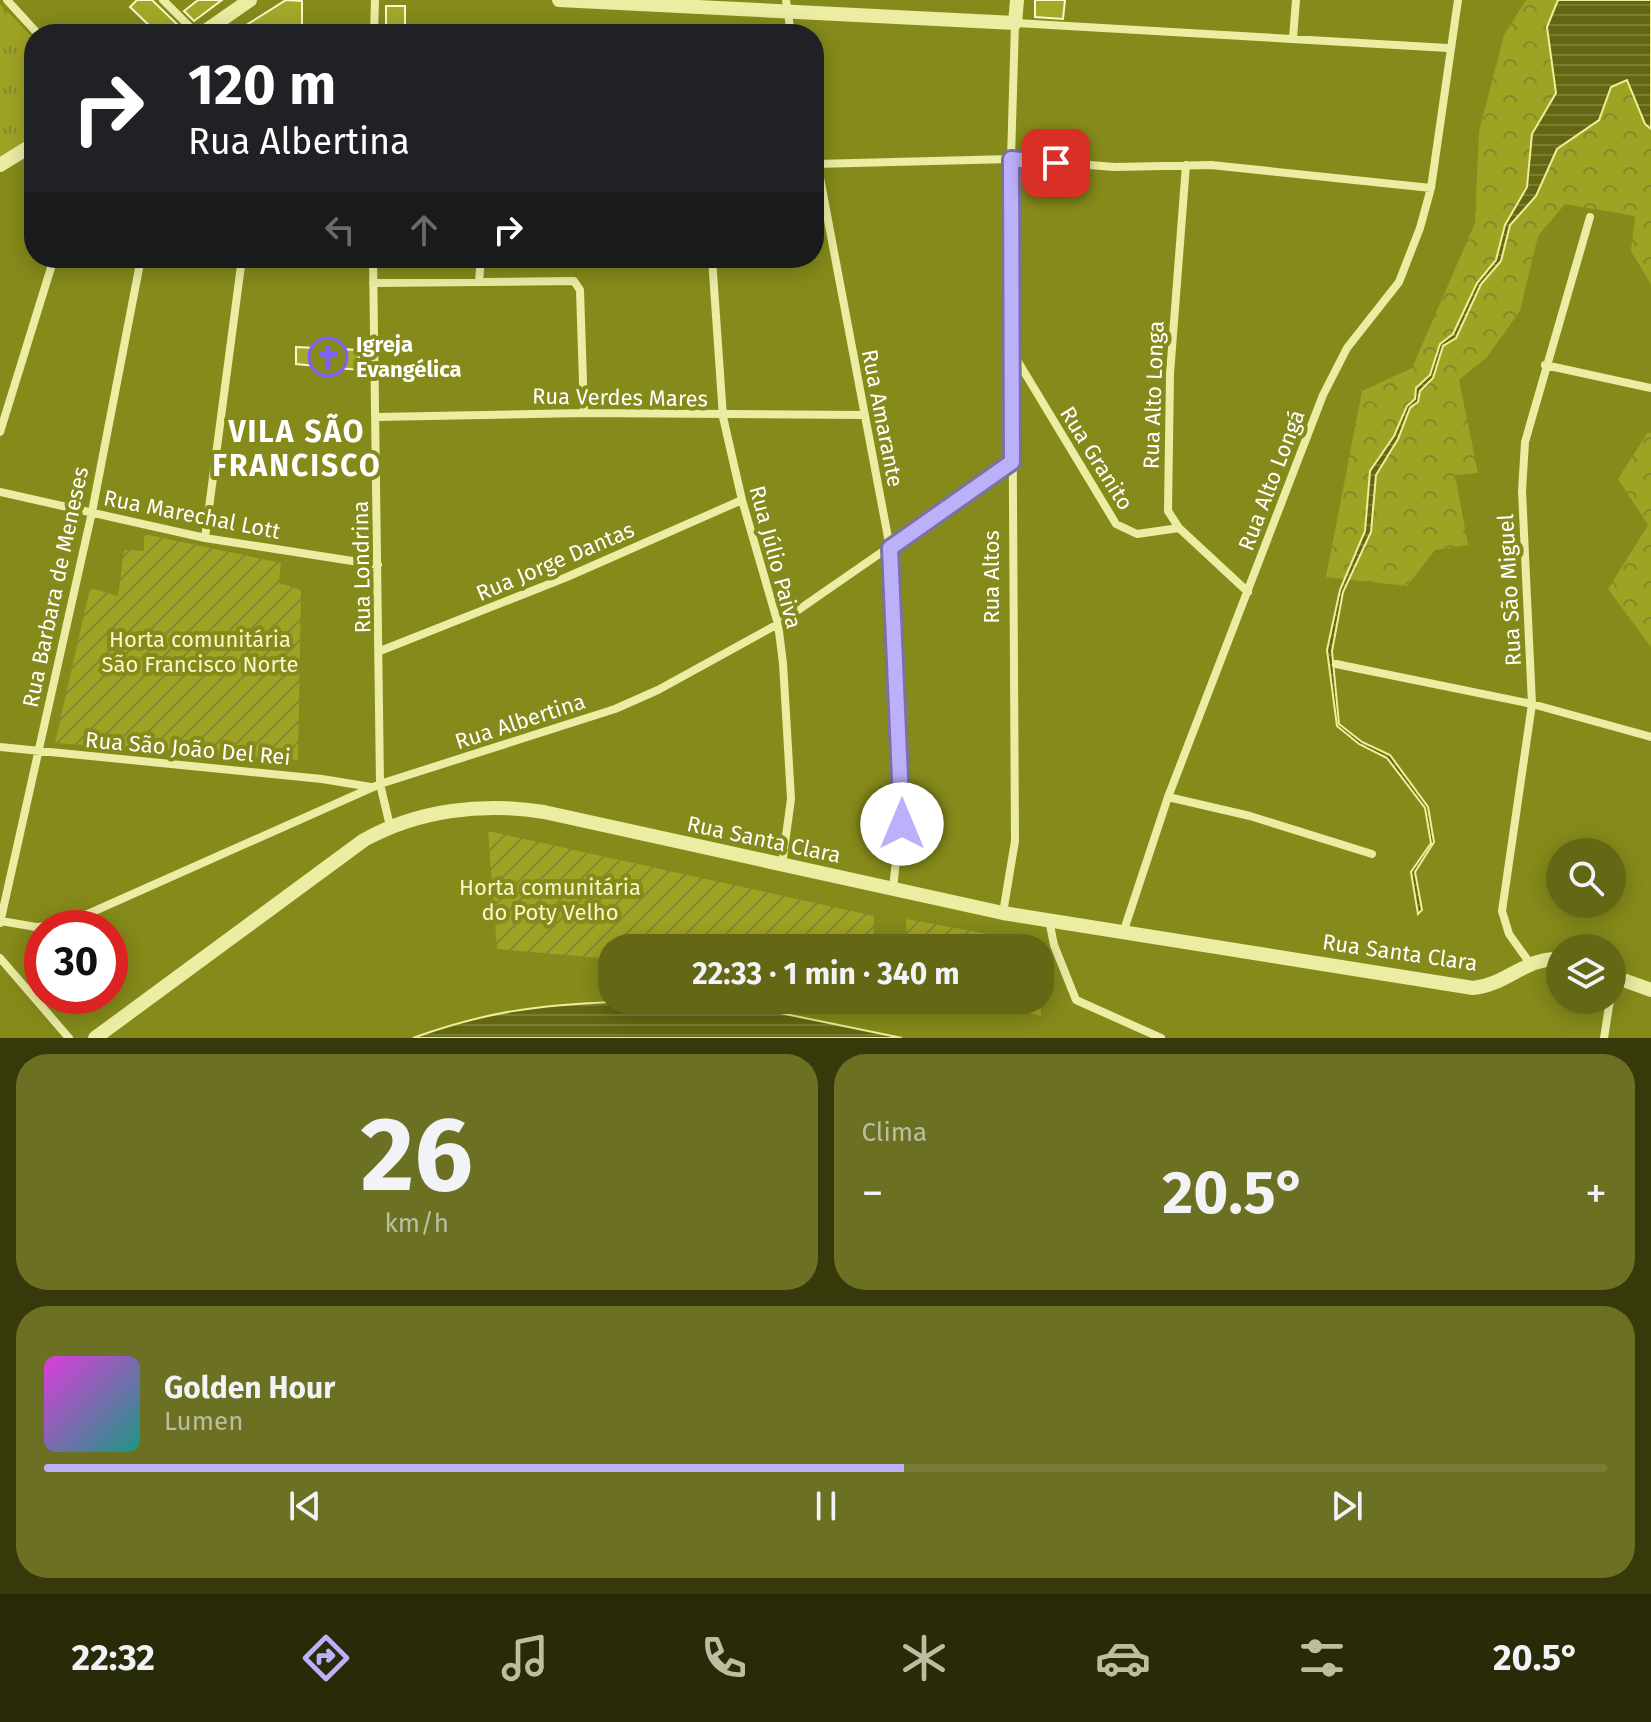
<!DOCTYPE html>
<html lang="pt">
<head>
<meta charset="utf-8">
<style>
  :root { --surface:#646814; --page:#6c7022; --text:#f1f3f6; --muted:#bbbea0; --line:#787b34; --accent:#bdb0fa }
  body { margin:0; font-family:"Fira Sans",sans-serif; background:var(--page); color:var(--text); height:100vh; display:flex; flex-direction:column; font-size:30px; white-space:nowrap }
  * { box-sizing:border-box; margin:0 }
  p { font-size:26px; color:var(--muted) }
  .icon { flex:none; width:44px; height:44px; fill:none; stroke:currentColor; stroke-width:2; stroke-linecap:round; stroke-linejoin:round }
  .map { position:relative; height:1038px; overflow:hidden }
  .sheet { display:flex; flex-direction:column; gap:16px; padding:16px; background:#37390b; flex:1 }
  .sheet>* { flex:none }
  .guide { position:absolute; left:24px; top:24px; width:800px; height:244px; border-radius:32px; box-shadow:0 4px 20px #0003; background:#202124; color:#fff; overflow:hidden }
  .fabs { position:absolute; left:1546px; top:838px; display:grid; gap:16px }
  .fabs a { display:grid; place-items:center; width:80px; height:80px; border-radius:50%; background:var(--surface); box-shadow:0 4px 20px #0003; font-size:40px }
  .speed { position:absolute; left:24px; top:910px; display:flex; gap:16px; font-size:40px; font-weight:700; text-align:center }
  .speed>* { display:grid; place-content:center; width:104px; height:104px; border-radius:50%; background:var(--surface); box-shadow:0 4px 20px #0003; line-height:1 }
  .speed .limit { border:12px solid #d22; background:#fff; color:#111 }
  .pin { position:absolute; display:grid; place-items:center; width:68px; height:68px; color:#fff; margin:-34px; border-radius:16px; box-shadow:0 4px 12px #0006 }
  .me { position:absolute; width:88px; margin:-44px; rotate:0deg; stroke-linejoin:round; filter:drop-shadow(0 0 6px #0008) }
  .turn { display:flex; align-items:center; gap:28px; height:168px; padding:0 32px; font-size:36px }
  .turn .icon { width:104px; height:104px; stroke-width:2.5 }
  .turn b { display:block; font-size:56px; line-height:68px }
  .lanes { display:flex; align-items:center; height:76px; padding:0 32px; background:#0003; justify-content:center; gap:40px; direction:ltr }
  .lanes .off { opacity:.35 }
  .big { font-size:60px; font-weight:700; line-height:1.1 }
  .sheet .widget { flex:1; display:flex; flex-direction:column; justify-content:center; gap:12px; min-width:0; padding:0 28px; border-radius:32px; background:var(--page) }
  .sheet .dial { align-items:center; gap:0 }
  .dial b { font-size:104px; line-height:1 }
  .song { display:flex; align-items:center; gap:24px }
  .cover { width:96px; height:96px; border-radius:12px; background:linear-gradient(135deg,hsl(300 70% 55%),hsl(170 70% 35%)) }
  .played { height:8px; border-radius:4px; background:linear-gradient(90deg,var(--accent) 55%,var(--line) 55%) }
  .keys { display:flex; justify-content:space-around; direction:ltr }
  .heat { display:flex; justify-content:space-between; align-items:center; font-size:44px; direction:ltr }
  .sheet .tiles { flex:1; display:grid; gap:16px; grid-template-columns:1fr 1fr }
  .widget:last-child { grid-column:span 2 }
  .trip { position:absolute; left:598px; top:934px; width:456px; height:80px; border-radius:32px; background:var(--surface); box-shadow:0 4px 20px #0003; font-weight:700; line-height:80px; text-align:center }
  .tabs { display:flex; height:128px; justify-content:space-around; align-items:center; background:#282a08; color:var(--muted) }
  .tabs .icon { width:56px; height:56px }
  .tabs .selected { color:var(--accent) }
  .tabs b { font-size:36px; color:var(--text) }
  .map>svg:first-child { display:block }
  .forest { fill:url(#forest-crowns) }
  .park { fill:url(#park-tufts) }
  .garden { fill:url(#garden-furrows) }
  .water { fill:url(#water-rules); stroke:#eeef96; stroke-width:2 }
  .building { fill:#a4a829; stroke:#f8f9c9; stroke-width:2 }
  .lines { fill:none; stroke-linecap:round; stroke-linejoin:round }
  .minor { stroke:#ebeda3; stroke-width:8 }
  .tertiary { stroke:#ebeda3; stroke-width:14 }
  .route-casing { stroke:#7b72a2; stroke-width:20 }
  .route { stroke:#bdb0fa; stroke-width:14 }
  .labels { text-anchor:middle; stroke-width:8; stroke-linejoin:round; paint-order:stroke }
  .poi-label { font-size:22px; font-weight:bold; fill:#fff; stroke:#858a1a; text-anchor:start }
  .street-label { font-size:22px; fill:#fff; stroke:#858a1a }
  .park-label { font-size:22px; fill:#f8f9c9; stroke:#858a1a }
  .district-label { font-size:30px; font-weight:bold; letter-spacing:2px; fill:#fff; stroke:#858a1a }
</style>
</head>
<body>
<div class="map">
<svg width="1651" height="1038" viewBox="0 0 1651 1038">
  <defs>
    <pattern id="forest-crowns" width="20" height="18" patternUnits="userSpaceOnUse" patternTransform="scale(2)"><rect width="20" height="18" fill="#9fa323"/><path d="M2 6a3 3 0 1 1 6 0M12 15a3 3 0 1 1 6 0" fill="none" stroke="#86892f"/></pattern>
    <pattern id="park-tufts" width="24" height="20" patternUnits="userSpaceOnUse" patternTransform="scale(2)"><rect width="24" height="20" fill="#9fa323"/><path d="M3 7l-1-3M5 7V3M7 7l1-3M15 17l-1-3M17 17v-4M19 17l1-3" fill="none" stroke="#86892f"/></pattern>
    <pattern id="garden-furrows" width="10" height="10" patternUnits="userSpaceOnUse" patternTransform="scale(2)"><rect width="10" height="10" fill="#9fa323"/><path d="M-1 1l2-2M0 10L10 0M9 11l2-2" fill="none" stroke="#86892f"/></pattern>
    <pattern id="water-rules" width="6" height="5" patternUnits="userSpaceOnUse" patternTransform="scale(2)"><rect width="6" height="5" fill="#636711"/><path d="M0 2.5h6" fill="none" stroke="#7a7e35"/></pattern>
  </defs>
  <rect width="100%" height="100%" fill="#858a1a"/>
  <path class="forest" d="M1526 0H1558L1547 27 1556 93 1599 120 1611 87 1628 80 1645 124 1651 129V284L1631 251 1635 216 1565 204 1538 236 1520 311 1487 357 1459 380 1478 473 1455 475 1468 545 1435 550 1407 586 1326 577 1362 391 1412 368 1475 223 1479 131 1504 35Z
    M1648 432 1651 433V647L1608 589 1648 525 1618 479Z"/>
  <path class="park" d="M0 4 34 39V144L0 166Z"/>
  <path class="garden" d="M144 534 281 563 279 583 301 590 298 760 55 743 90 588 118 596 124 550 144 551Z
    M488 831 874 916 873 948H612V959L497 949Z
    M906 919 1037 943V948H907Z
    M1040 995 1041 1016 984 1000H1040Z"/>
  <path class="water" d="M1558 0H1651V129L1645 124 1627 80 1611 87 1599 120 1557 149 1536 196 1510 225 1501 261 1481 284 1456 338 1443 346 1433 378 1420 391 1418 402 1410 408 1398 439 1376 475 1371 532 1343 592 1332 651 1339 724 1362 742 1390 755 1428 807 1434 842 1415 872 1422 910 1418 914 1411 872 1431 843 1425 808 1387 758 1359 744 1337 726 1327 650 1340 590 1365 531 1370 471 1394 436 1407 406 1415 399 1416 388 1430 375 1440 344 1453 334 1477 283 1496 260 1505 225 1527 187 1532 134 1556 93 1547 27Z
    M613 1002 756 1008 902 1038H413C484 1012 538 1005 613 1002Z"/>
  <path class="building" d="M137 0H152L181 28 172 34H158L130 7Z
    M198 0H222L194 21 184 11Z
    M286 0 302 1V34H232Z
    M1035 0H1065L1063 19 1035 17Z
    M386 6H405V34H386Z
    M296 347 359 350V370L296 364Z"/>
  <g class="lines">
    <path class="minor" d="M7 0 38 34
      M163 0 197 34
      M786 0 791 34
      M374 34 375 0
      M1293 38 1296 0
      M814 146 890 548 902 803 893 889
      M815 164 1011 159 1115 167 1211 165 1431 188
      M1186 165 1170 374 1168 511 1179 528 1248 592
      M373 258 380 784 390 826
      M712 258 723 417 742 500 778 624 783 663 791 799 782 865
      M479 281 481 258
      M373 283 574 281 580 290 584 413
      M1014 355 1116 524 1137 534 1179 528
      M1545 365 1651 388
      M376 417 584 413 863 415
      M0 432 54 258
      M0 492 205 538 378 565
      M205 538 242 258
      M380 651 567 577 742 500
      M1336 664 1532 704 1651 737
      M0 747 322 779 371 787
      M1168 797 1250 816 1372 854
      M1003 913 1015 841 1011 159 1015 23 1448 48
      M1049 920 1054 945 1076 1000 1161 1038
      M1 921 36 927 63 925 380 784 615 709 658 690 778 624 1012 462
      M0 923 92 512 141 258
      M1123 933 1168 797 1323 395 1347 348 1399 282 1420 228 1431 188 1458 0
      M0 958 69 1038
      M1529 962 1509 934 1502 911 1532 704 1522 491 1525 442 1590 217
      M1612 988 1614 976
      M1604 1038 1610 1000"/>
    <path class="tertiary" d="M559 0 1015 23 1017 0
      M201 34 250 0
      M0 165 34 144
      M1612 976 1651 990
      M95 1038 364 840C418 810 483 802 544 812L1003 913 1473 988C1507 985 1525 957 1560 959"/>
  </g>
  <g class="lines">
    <g class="route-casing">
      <path id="route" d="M902 824 890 548 1012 462 1011 159 1056 163"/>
    </g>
    <use href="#route" class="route"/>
  </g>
  <defs>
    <g id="church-ring" transform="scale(2)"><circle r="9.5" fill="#858a1a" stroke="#7d5fff" stroke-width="1.5"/><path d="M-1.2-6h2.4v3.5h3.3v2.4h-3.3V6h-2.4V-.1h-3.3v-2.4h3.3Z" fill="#7d5fff"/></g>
  </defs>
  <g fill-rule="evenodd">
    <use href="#church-ring" x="328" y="357"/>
  </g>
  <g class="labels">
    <g class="poi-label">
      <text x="356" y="352">Igreja<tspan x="356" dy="25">Evangélica</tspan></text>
    </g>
    <g class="street-label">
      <text transform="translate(1153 395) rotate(-88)" y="8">Rua Alto Longa</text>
      <text transform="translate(620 397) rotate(1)" y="8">Rua Verdes Mares</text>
      <text transform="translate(883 418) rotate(79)" y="8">Rua Amarante</text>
      <text transform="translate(1097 458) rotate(58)" y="8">Rua Granito</text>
      <text transform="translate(1271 480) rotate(-69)" y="8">Rua Alto Longá</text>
      <text transform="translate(192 514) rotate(11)" y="8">Rua Marechal Lott</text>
      <text transform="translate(776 557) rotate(75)" y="8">Rua Júlio Paiva</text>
      <text transform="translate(555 561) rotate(-23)" y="8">Rua Jorge Dantas</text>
      <text transform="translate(361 567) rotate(-91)" y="8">Rua Londrina</text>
      <text transform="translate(991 577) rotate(-90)" y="8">Rua Altos</text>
      <text transform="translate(55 587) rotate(-78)" y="8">Rua Barbara de Meneses</text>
      <text transform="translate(1509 590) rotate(-93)" y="8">Rua São Miguel</text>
      <text transform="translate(520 721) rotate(-18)" y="8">Rua Albertina</text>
      <text transform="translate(188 748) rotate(5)" y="8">Rua São João Del Rei</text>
      <text transform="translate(764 839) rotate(12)" y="8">Rua Santa Clara</text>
      <text transform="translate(1400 952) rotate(8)" y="8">Rua Santa Clara</text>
    </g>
    <g class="park-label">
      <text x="200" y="647">Horta comunitária<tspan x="200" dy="25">São Francisco Norte</tspan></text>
      <text x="550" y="895">Horta comunitária<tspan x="550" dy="25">do Poty Velho</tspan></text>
    </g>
    <g class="district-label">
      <text x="297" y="442">VILA SÃO<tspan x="297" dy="34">FRANCISCO</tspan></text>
    </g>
  </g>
</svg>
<div class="fabs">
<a><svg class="icon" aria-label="search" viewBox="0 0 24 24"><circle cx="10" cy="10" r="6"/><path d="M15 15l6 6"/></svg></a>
<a><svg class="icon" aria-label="layers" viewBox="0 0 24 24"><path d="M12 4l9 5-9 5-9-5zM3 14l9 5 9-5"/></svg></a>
</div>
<div class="speed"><div class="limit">30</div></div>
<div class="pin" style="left:1056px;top:163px;background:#d93025"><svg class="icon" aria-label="arrive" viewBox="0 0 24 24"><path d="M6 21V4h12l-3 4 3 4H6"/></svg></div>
<svg class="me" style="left:902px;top:824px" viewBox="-20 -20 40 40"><circle r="19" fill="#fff"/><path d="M0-13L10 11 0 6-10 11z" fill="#bdb0fa"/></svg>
<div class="trip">22:33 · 1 min · 340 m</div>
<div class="guide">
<div class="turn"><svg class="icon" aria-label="right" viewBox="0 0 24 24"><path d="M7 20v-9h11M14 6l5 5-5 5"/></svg><div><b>120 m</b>Rua Albertina</div></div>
<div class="lanes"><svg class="icon off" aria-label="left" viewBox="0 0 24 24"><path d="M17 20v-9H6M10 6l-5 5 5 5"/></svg><svg class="icon off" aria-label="ahead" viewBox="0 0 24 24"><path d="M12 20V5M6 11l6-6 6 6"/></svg><svg class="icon" aria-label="right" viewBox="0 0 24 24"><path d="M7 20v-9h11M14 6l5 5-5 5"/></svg></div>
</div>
</div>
<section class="sheet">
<div class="tiles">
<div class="widget dial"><b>26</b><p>km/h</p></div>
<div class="widget"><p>Clima</p>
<div class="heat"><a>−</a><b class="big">20.5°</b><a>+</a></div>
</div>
<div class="widget">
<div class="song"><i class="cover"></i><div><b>Golden Hour</b><p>Lumen</p></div></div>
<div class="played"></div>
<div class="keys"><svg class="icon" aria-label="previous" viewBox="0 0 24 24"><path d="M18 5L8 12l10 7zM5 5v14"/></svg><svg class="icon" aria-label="pause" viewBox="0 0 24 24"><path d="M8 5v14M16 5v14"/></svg><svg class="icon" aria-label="next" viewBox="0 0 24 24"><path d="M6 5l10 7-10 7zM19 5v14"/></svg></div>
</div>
</div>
</section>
<nav class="tabs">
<b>22:32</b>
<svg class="icon selected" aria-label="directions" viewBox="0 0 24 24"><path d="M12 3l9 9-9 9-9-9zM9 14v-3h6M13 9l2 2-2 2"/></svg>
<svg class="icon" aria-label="music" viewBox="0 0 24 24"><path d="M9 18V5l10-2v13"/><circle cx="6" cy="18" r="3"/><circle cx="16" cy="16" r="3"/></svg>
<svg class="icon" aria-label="phone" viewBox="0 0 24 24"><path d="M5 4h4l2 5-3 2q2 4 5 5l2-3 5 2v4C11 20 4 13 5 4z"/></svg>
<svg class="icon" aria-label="climate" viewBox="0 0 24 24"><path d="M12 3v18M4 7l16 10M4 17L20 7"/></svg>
<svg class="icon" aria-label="car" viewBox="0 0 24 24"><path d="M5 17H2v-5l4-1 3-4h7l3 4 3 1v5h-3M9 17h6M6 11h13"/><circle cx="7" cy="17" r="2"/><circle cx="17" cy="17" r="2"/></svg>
<svg class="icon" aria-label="filters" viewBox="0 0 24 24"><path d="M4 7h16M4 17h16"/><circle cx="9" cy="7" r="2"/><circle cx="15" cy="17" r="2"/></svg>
<b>20.5°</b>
</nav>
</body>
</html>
